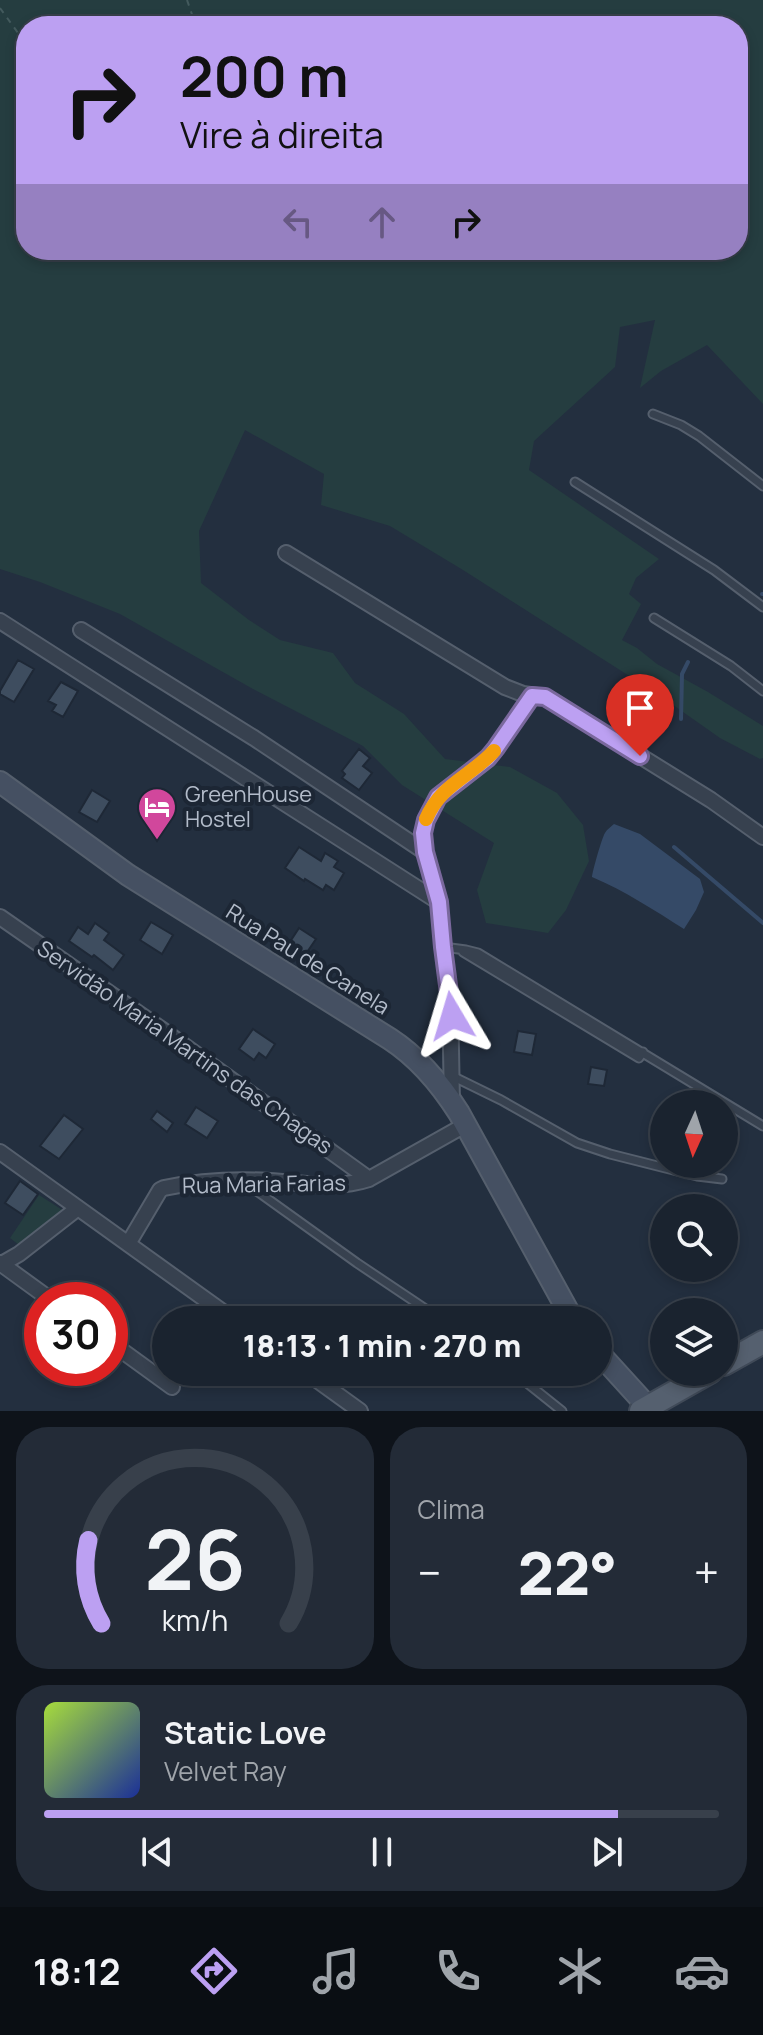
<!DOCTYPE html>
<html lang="pt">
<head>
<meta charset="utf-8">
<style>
  :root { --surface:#1a232f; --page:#232b37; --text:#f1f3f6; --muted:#9fa4aa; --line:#38404b; --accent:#bca0f2 }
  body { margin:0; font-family:Manrope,sans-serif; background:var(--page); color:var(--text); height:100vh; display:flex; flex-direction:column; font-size:30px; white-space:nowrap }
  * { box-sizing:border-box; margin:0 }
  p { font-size:26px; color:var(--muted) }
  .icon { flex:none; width:44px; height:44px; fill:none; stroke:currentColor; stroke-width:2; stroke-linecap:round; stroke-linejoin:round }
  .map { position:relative; height:1411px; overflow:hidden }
  .side { display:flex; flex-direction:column; gap:16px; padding:16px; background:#0e131a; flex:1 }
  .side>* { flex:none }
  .guide { position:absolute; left:16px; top:16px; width:732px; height:244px; border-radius:32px; box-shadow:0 4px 12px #0003,0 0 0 2px var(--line); background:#bca0f2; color:#111; overflow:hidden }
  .needle { width:52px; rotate:183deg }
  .controls { position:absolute; left:650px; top:1090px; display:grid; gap:16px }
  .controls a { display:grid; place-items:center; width:88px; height:88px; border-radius:50%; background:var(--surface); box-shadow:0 4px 12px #0003,0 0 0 2px var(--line); font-size:40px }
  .speed { position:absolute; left:24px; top:1282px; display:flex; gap:16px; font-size:40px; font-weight:700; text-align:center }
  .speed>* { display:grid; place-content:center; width:104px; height:104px; border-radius:50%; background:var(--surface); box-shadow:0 4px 12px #0003,0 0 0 2px var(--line); line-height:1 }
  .speed .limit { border:12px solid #d22; background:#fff; color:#111 }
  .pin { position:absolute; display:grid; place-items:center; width:68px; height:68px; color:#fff; margin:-82px -34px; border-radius:50% 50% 50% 0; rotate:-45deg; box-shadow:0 0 8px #0007 }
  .pin .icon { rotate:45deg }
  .me { position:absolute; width:88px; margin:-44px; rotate:353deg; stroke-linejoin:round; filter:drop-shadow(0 0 6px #0008) }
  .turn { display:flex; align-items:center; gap:28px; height:168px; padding:0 32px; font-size:36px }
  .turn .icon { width:104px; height:104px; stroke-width:2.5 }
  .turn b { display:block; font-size:56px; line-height:68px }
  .lanes { display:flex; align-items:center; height:76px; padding:0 32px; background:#0003; justify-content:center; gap:40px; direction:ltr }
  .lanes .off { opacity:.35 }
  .big { font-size:60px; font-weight:800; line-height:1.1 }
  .side .widget { flex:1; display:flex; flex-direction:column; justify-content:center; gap:12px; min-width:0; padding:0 28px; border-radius:32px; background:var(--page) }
  .side .dial { align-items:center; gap:0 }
  .dial svg { height:208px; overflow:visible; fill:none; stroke:var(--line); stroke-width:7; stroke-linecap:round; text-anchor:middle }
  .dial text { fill:var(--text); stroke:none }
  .song { display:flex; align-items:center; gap:24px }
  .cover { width:96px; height:96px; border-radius:12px; background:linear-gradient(135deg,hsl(80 70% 55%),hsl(230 70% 35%)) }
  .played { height:8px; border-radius:4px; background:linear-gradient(90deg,var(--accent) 85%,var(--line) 85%) }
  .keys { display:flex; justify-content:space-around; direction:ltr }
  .heat { display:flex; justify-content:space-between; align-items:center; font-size:44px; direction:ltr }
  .side .tiles { flex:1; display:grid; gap:16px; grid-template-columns:1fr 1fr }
  .widget:last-child { grid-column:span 2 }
  .trip { position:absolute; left:152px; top:1306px; width:460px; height:80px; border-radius:40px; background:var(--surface); box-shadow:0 4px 12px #0003,0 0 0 2px var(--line); font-weight:800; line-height:80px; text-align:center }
  .tabs { display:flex; height:128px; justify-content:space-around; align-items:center; background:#0a0e13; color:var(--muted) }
  .tabs .icon { width:56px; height:56px }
  .tabs .selected { color:var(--accent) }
  .tabs b { font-size:36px; color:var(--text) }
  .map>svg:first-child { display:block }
  .green { fill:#253d40; fill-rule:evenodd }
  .water { fill:#354a67 }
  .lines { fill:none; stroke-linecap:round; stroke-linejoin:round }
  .stream { stroke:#354a67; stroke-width:4 }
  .building { fill:#3e4d5f; stroke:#1e2836; stroke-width:2 }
  .lane-casing { stroke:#555f6d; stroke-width:11 }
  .street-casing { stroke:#555f6d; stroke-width:18 }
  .secondary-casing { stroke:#555f6d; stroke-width:24 }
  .primary-casing { stroke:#404a58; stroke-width:26 }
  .path { stroke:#435a5d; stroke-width:2; stroke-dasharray:6 6; stroke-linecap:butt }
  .lane { stroke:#37414f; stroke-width:7 }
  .street { stroke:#37414f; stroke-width:14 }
  .secondary { stroke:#455062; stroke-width:20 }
  .primary { stroke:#55606f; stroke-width:22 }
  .route-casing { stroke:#7a689d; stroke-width:20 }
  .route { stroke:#bca0f2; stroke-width:14 }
  .slow { stroke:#f59e0b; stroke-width:14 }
  .labels { text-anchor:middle; stroke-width:8; stroke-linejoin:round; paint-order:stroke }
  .poi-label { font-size:22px; fill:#b3bcca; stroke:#1c2634; text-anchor:start }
  .street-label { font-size:22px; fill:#b3bcca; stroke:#1c2634 }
</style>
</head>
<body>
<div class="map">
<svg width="763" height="1411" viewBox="0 0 763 1411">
  <rect width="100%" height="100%" fill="#232f3f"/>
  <path class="green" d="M0 0H763V404L707 345 661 371 640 388 655 320 620 327 615 367 534 441 529 470 659 559 636 578 629 594 641 604 622 640 637 648 657 664 708 692 763 726V758L760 759 720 738 656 693 463 570 390 526 321 505 324 474 245 430 199 531 201 583 249 620 280 640 333 653 355 683 404 714 445 759 510 767 557 793 583 825 589 861 566 910 548 933 486 923 477 890 494 843 402 785 363 746 253 689 120 614 40 582 0 569ZM26 26H738V250H26Z
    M39 1195 64 1211 19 1245 10 1238Z"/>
  <path class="water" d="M614 824 640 834 700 879 704 892 696 910 684 929C654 910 625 891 592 877 592 873 602 837 605 833 607 829 611 827 614 824Z"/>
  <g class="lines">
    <path class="stream" d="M762 594H763
      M681 719 682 674 688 662
      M674 847 763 923"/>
  </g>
  <path class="building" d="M18 660 34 669 14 702 0 694V691Z
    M61 682 78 691 63 717 52 711 56 705 48 701Z
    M359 749 370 758 363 766 372 773 359 790 342 778 345 774 342 771Z
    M92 790 110 801 97 822 79 812Z
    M299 847 321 861 325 853 338 861 334 867 344 873 334 890 326 885 323 890 305 879 304 881 285 868Z
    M151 922 173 935 162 954 140 940Z
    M95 923 109 933 104 940 124 955 113 970 94 955 92 957 69 941 78 927 88 934Z
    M299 928 316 939 301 961 284 951Z
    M253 1029 275 1044 266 1058 259 1053 254 1060 239 1049Z
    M518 1031 536 1034 532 1055 514 1052Z
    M591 1067 607 1070 604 1086 588 1084Z
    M196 1107 218 1121 207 1138 185 1124Z
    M157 1111 173 1123 167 1132 151 1119Z
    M64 1115 83 1129 59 1159 40 1146Z
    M20 1181 38 1194 23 1215 5 1203Z"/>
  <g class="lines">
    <g class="lane-casing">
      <path id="lane" d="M653 414 681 425 699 436 763 486
        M575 482 714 570 763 607
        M654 618 731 666 763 691
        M443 947 466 950 478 953 763 1126
        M463 952 639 1058 643 1052
        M452 1076 501 1100 577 1143 610 1154 697 1176 722 1179
        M247 1184 357 1263 442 1320
        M522 1379 562 1411"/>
    </g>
    <g class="street-casing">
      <path id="street" d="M286 553 505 687 523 694 545 697 711 800 763 837
        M0 621 439 902
        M81 630 254 738 425 852
        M0 917 161 1029 369 1179
        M452 1102 450 998 443 947 439 902 425 852 423 833 426 820 438 797 476 768 496 748 532 696
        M0 1152 234 1320
        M128 1244 160 1190 164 1188C198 1181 236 1179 270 1181 304 1183 336 1190 369 1179L465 1125
        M0 1263 51 1300
        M0 1265 19 1254 78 1208
        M110 1342 172 1387
        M306 1372 360 1411"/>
    </g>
    <g class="secondary-casing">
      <path id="secondary" d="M0 782 128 875 390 1039C419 1058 440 1083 459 1113L573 1320
        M598 1352 648 1407"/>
    </g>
    <g class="primary-casing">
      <path id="primary" d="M724 1364 763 1342
        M641 1411 710 1372"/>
    </g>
    <path class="path" d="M187 0 196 26
      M0 8 26 44"/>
    <use href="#lane" class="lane"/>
    <use href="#street" class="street"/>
    <use href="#secondary" class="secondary"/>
    <use href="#primary" class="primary"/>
  </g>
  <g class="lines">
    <g class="route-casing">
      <path id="route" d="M452 1016 443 947 439 902 425 852 423 833 426 820 438 797 488 758 496 748 532 696 545 697 640 756"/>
    </g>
    <use href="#route" class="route"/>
    <path class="slow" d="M426 819C441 784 470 777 494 751"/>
  </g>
  <defs>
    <g id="hotel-pin" transform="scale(2)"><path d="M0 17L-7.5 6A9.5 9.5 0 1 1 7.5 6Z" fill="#d1479c" stroke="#1c2634"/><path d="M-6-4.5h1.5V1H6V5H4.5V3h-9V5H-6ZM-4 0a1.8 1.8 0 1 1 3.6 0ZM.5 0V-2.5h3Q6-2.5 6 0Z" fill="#fff"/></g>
  </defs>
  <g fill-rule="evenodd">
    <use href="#hotel-pin" x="157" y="807"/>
  </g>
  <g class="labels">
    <g class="poi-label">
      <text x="185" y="802">GreenHouse<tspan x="185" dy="25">Hostel</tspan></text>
    </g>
    <g class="street-label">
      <text transform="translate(308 959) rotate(32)" y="8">Rua Pau de Canela</text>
      <text transform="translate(185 1047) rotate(35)" y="8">Servidão Maria Martins das Chagas</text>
      <text transform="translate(264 1184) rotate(-1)" y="8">Rua Maria Farias</text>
    </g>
  </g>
</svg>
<div class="controls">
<a><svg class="needle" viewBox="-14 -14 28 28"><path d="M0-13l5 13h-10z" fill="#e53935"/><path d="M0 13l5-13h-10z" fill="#9fa4aa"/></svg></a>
<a><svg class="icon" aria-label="search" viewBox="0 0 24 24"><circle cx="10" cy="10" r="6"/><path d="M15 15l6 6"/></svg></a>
<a><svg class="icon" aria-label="layers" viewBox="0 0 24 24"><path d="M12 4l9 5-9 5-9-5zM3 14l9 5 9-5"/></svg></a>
</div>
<div class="speed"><div class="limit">30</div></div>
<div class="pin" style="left:640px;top:756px;background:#d93025"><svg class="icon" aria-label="arrive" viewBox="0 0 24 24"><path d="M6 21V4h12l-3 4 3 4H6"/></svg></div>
<svg class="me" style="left:452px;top:1016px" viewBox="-20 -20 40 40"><path d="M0-17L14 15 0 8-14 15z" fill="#bca0f2" stroke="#fff" stroke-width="4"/></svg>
<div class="trip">18:13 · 1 min · 270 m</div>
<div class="guide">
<div class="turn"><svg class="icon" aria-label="right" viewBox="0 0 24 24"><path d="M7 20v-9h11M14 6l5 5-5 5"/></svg><div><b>200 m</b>Vire à direita</div></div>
<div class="lanes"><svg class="icon off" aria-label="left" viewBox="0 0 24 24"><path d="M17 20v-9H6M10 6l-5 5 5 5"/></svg><svg class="icon off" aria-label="ahead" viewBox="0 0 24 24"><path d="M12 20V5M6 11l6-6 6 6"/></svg><svg class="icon" aria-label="right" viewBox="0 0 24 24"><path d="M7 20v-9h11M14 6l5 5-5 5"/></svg></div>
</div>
</div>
<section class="side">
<div class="tiles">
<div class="widget dial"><svg viewBox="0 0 100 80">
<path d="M14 69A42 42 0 1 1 86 69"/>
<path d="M14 69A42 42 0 0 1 9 37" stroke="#bca0f2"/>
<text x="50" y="56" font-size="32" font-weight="700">26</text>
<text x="50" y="72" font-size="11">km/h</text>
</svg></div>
<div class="widget"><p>Clima</p>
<div class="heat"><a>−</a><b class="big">22°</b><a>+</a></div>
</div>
<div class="widget">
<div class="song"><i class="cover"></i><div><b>Static Love</b><p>Velvet Ray</p></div></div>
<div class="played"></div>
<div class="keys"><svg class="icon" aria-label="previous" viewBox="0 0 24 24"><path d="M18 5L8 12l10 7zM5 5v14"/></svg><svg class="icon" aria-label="pause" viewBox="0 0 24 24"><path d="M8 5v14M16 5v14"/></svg><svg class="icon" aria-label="next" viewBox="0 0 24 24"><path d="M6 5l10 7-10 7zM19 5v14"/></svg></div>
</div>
</div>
</section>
<nav class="tabs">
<b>18:12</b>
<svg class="icon selected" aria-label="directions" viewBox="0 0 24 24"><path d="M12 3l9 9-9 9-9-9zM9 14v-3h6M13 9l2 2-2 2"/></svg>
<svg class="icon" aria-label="music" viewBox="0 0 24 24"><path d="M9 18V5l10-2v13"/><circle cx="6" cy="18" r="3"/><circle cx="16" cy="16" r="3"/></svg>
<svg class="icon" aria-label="phone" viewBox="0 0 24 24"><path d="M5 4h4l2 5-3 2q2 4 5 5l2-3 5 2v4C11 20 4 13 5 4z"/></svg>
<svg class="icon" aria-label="climate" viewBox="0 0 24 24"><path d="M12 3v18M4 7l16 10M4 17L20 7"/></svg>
<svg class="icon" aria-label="car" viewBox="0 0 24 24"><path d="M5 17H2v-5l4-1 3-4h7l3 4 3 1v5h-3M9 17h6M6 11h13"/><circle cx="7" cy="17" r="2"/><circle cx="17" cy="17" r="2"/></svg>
</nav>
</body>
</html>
